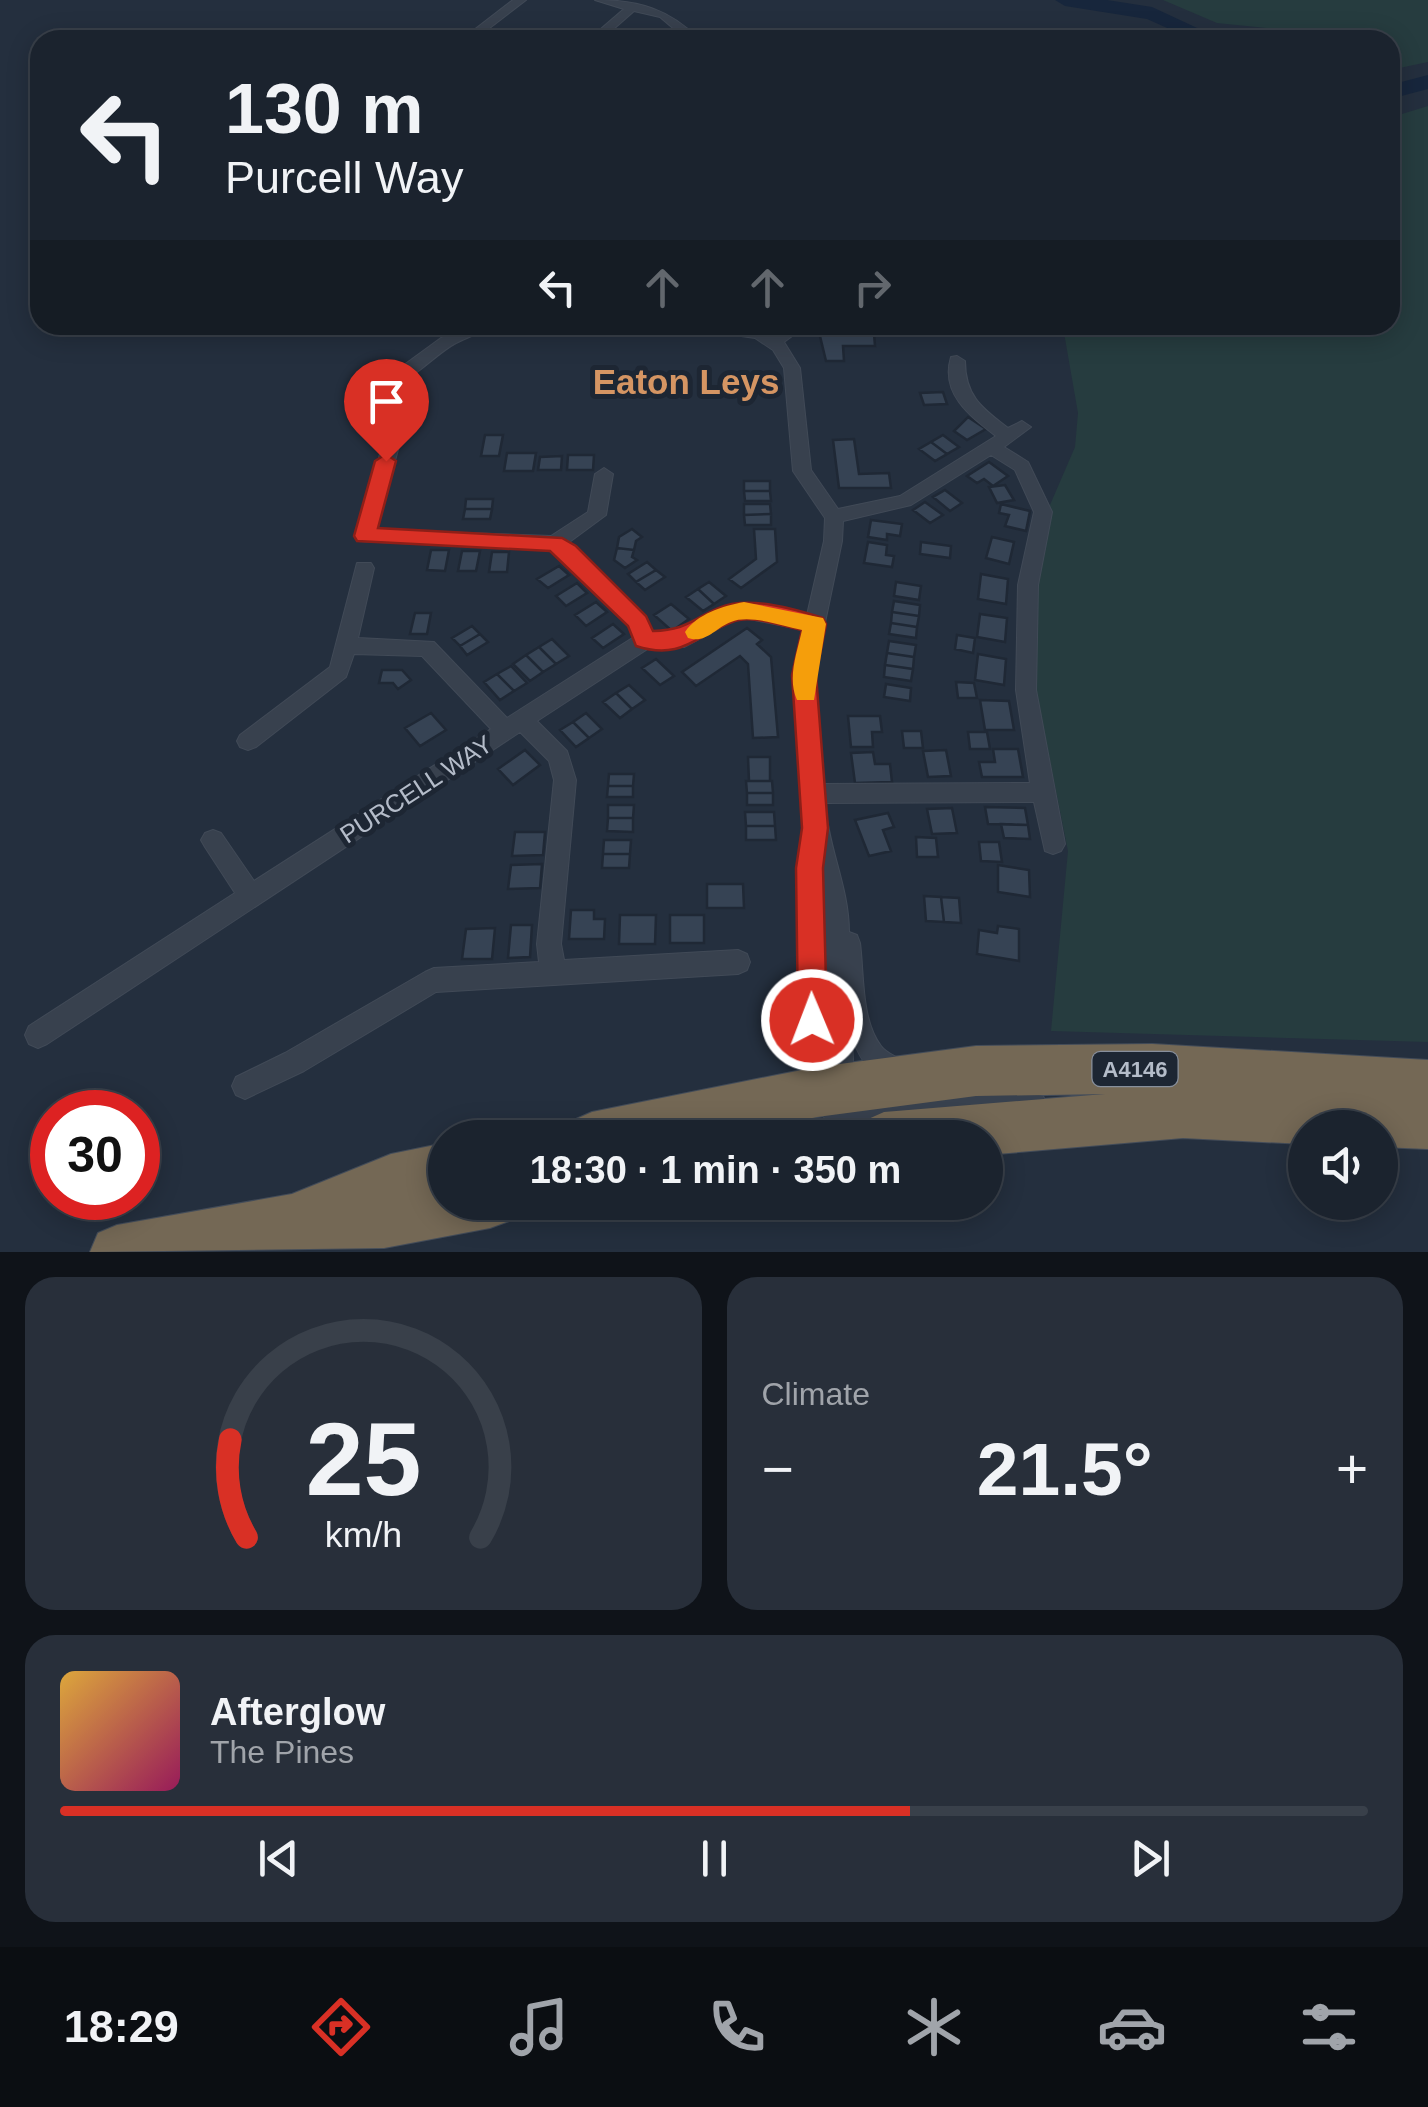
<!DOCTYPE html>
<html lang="en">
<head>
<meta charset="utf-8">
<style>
  :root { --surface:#1b232e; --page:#282f3a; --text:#f1f3f6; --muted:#a0a4aa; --line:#39404a; --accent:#d93025 }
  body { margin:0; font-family:Helvetica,sans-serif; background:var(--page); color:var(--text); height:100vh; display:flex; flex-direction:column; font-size:38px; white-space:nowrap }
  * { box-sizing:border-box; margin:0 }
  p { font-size:32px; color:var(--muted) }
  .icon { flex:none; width:55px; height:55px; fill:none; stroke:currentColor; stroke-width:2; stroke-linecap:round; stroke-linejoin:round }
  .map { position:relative; height:1252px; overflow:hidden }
  .details { display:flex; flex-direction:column; gap:25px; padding:25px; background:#0f1319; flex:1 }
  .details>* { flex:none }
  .guide { position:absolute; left:30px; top:30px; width:1370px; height:305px; border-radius:30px; box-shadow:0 5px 25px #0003,0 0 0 2px var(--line); background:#1b232e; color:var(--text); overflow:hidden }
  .controls { position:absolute; left:1288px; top:1110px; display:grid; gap:20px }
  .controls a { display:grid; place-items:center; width:110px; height:110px; border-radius:50%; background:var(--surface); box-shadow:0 5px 25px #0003,0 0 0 2px var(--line); font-size:50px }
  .speed { position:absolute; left:30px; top:1090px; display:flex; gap:20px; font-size:50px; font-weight:700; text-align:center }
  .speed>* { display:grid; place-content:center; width:130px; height:130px; border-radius:50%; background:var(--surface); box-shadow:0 5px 25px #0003,0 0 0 2px var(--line); line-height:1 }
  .speed .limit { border:15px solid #d22; background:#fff; color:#111 }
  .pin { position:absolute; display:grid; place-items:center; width:85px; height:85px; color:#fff; margin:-102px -42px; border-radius:50% 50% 50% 0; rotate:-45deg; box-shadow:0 0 10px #0007 }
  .pin .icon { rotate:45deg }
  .me { position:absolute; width:110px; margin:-55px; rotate:359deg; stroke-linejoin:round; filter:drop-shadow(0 0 8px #0008) }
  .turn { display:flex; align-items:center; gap:35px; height:210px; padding:0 30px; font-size:45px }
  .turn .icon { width:130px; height:130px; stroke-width:2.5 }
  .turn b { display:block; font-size:70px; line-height:85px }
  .lanes { display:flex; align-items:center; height:95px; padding:0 30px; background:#0003; justify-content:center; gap:50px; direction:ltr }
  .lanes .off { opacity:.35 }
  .big { font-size:75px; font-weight:600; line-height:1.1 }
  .details .widget { flex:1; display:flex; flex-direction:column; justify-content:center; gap:15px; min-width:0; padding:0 35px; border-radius:30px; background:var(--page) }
  .details .dial { align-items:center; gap:0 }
  .dial svg { height:260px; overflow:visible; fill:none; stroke:var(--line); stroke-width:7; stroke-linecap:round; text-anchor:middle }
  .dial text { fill:var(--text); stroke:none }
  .song { display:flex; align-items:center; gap:30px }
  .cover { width:120px; height:120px; border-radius:15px; background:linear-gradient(135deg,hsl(40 70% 55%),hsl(330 70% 35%)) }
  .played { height:10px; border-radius:5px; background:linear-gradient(90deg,var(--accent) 65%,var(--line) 65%) }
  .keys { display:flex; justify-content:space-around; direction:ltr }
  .heat { display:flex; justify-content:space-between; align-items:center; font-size:55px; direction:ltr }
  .details .tiles { flex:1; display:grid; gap:25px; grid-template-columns:1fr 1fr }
  .widget:last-child { grid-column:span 2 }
  .trip { position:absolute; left:428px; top:1120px; width:575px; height:100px; border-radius:50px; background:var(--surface); box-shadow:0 5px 25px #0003,0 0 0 2px var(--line); font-weight:600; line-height:100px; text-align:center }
  .tabs { display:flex; height:160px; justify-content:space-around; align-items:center; background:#0b0e12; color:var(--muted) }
  .tabs .icon { width:70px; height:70px }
  .tabs .on { color:var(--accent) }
  .tabs b { font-size:45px; color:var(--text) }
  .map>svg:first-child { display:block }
  .green { fill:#263c3f }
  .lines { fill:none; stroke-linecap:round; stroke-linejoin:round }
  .river { fill:#17263c; fill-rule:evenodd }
  .building { fill:#364354; stroke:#1f2835; stroke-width:2.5 }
  .street-casing { stroke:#414a57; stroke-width:2 }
  .highway-casing { stroke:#434c59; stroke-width:2 }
  .street { fill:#38414e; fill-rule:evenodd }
  .highway { fill:#746855; fill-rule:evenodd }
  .route { fill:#d93025; stroke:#8d1f18; stroke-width:2.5 }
  .slow { fill:#f59e0b }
  .labels { text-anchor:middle; stroke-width:10; stroke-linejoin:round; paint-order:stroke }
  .shield { fill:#1d2633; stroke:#878f9c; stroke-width:2.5 }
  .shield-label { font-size:22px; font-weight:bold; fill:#b4bcc9 }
  .street-label { font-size:25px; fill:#b4bcc9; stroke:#1d2633 }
  .district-label { font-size:35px; font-weight:bold; fill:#d59563; stroke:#1d2633 }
</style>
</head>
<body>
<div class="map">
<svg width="1428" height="1252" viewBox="0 0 1428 1252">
  <rect width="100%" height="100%" fill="#242f3e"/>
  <path class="green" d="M1163 0H1428V62L1390 70V40H1309L1287 30 1217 23Z
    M1428 106V1042L1051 1031 1068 851 1034 681 1038 578 1050 505 1075 447 1078 413 1063 327 1390 325V112L1402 114Z"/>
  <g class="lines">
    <path class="river" d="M1055 0H1107L1152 7 1223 40H1194L1147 19 1065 6Z
      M1428 75V89L1390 99V85Z"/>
  </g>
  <path class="building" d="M819 332 874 334 875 346H843L844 361H826Z
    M943 392 947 404 924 405 920 393Z
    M968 417 986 429 967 440 954 431Z
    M485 435H503L499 456H481Z
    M943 435 959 447 947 454 931 442Z
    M854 439 859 474 889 473 891 488H839L833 440Z
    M931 442 947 454 935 461 919 449Z
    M507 453H536L533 471H504Z
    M568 455H594L593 470H567Z
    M562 456 561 470H538L540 457Z
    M989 462 1008 476 993 486 984 479 977 483 967 476Z
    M744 481H770V491H744Z
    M1005 485 1014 500 997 503 989 487Z
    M945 490 962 503 950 511 933 497Z
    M744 491H770L771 501H745Z
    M466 499H493L492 509H465Z
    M925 502 943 515 930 523 913 510Z
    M744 504H770L771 514 744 515Z
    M1001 504 1030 511 1026 531 1005 526 1009 515 999 513Z
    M465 509H492L490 519H463Z
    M771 514V525H745L744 515Z
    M871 520 902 524 900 536 887 534V540L868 537Z
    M632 529 642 537 636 541 634 550 617 548 619 537Z
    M754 529H775L777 562 741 588 729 579 756 559Z
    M992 537 1014 542 1009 564 986 558Z
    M868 542 887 545 886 555 894 556 892 567 864 563Z
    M921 542 951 546 950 558 920 554Z
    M617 548 634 550 632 557 637 560 625 568 614 560Z
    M431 550H449L445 571 427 570Z
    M462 551H480L476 571H458Z
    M492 552H509L507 572H489Z
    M647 562 656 570 636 582 628 574Z
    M559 566 569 575 548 588 537 579Z
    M656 570 665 577 645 590 636 582Z
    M981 574 1008 579 1006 604 978 599Z
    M709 582 726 596 714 604 698 589Z
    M896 582 921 586 919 600 894 596Z
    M577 583 587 593 566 606 556 596Z
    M698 589 714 604 703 611 686 597Z
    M894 601 920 605 919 616 892 612Z
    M596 602 607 612 586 626 575 615Z
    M671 604 689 619 672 631 654 615Z
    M892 612 919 616 917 627 891 623Z
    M415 613H431L427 634H410Z
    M980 614 1007 618 1005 642 977 637Z
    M891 623 917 627 916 638 889 634Z
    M613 624 624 634 603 648 592 638Z
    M472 626 480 634 460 646 452 638Z
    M747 628 762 640 757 644 771 657 778 737 753 738 748 664 740 656 696 686 682 672Z
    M480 634 488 642 467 655 460 646Z
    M957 635 975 638 973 653 955 649Z
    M552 639 569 656 556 664 539 647Z
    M889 641 916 645 914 657 887 653Z
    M539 647 556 664 543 672 526 655Z
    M887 653 914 657 913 669 885 665Z
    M978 654 1006 659 1004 685 975 680Z
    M526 655 543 672 530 681 513 664Z
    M656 659 674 676 660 685 642 668Z
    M885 665 913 669 911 681 884 677Z
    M511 666 527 683 514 691 497 674Z
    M382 670H402L411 680 398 689 393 683H379Z
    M497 674 514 691 500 700 484 682Z
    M956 682 974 683 977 698H958Z
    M886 684 911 688 910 701 884 697Z
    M629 685 645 700 632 709 616 693Z
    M616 693 632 709 620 718 603 702Z
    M980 700 1009 701 1014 730H985Z
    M431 713 446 730 420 746 405 728Z
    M586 713 602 729 589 738 573 722Z
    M848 716H880L882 732H872L873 747H851Z
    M573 722 589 738 576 747 560 730Z
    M902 731H921L923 748H904Z
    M968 732H987L990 749H970Z
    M993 749H1018L1023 777H982L979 762H995Z
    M525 750 540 765 513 785 498 769Z
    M946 750 951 776 928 777 923 751Z
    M873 752 875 764H890L892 782 855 783 851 753Z
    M748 757H770V781H749Z
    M609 774H634L633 786H608Z
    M746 781H772L773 793H747Z
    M608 786H633V797H607Z
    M747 793H773V805H747Z
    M608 805H634L633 818H608Z
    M985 807 1025 808 1028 825 988 824Z
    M952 808 957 833 932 834 927 809Z
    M745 812H774L775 826H746Z
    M888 813 894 827 883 830 891 851 869 856 855 820Z
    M608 818H633V832L607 831Z
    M1001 824 1028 825 1030 839 1004 838Z
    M746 826H775L776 840H746Z
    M515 832H545L543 855 512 856Z
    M916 837 936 838 938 857H917Z
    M604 840H631L630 854H603Z
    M979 842H999L1002 862 981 861Z
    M603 854H630L629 868H602Z
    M542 864 540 888 508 889 511 865Z
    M998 865 1029 870 1030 897 998 892Z
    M707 884H743L744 908H707Z
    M924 896 941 897 944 922 926 921Z
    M941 897 959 898 961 923 944 922Z
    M571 910H594V919H605L604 939H569Z
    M620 915H656L655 944H619Z
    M670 915H704V943H670Z
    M511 925H532L530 957 508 958Z
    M998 926 1019 929V961L977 954 979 930 997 933Z
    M495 928 492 959H462L466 929Z"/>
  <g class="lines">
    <g class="street-casing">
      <path id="street" d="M513 0H526L474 40H461Z
        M595 0C639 0 669 9 700 40H687L660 17 634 11 601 40H588L624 9Z
        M470 325H491C481 333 468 337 456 343 431 356 405 392 374 388L372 384 404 365 441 338Z
        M707 325H743L773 335 788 325H807L784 342 800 368 811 470 838 509 900 496 996 436C970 416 940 394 951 357L957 356 965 361C965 396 982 408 1008 428L1022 421 1031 427 1004 447 1028 462 1052 512 1038 585 1036 690 1065 844 1061 851 1053 854 1045 851 1034 802 825 803C828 848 849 887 849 932L857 935 860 943C864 974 861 1020 881 1046 889 1057 904 1056 910 1071L906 1080 897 1084C869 1072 863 1066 852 1038L855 1100 999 1087 1043 1096 1047 1105 1043 1114 1034 1118 999 1113 850 1128 847 1138H820L826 1119 808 1101 804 1092 798 868 804 831 794 675 804 630 745 618 732 621 684 647 649 648 537 721 567 751 576 780 561 944 564 960 738 950 747 954 750 962 747 970 738 974 436 992 304 1071 245 1099 236 1095 232 1086 236 1077 285 1053 425 972 434 968 539 962 537 944 554 780 549 761 520 732 47 1044 38 1048 29 1044 25 1035 29 1026 235 893 205 847 201 840 205 833 213 830 221 833 254 881 491 729 422 656 354 654 346 677 256 747 248 750 240 747 237 741 240 735 330 667 357 563H371L374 568 358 638 434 642 507 718 634 637 630 626 561 557 550 550 358 541 356 536 390 420H402L405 424 376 530 551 536 588 512 595 474 604 468 613 474 606 515 568 543 645 617 652 632 681 631 720 609 745 604 807 615 824 541 825 518 793 471 784 368 773 350 755 338 707 331ZM991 455 1015 470 1034 512 1018 585 1016 690 1030 783 823 784 814 675 842 541 843 521 911 505Z"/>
    </g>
    <g class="highway-casing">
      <path id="highway" d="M1152 1044 1428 1060V1149L1380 1147V1128H1305V1144L1183 1138 985 1155V1138H859L866 1120 884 1112 1105 1094 976 1096 817 1117 718 1138H567L574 1120 592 1112 817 1067 976 1046Z
        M445 1143V1202H516L509 1221 490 1228 384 1248 90 1252 98 1233 117 1225 292 1194 391 1154Z"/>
    </g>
    <use href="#street" class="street"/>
    <use href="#highway" class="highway"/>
  </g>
  <path class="route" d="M386 454 396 461 378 528 562 538 576 546 646 616 653 631C686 630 691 620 719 608 747 595 795 609 823 618L826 624 816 675 828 828 823 868 827 1020 823 1030 812 1034 802 1030 798 1020 796 868 802 828 792 675 802 630C782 626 751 614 732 622 696 635 682 661 636 646L628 626 550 551 357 541 354 536 375 461Z"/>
  <path class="slow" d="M744 602 823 618 826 624 814 700H797C787 678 797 653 802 630 782 626 750 614 731 622 715 628 706 644 688 638L685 632C697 614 723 606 744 602Z"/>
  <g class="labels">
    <rect class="shield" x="1092.5" y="1052" width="85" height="34" rx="8"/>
    <g class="shield-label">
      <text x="1135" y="1077">A4146</text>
    </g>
    <g class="street-label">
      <text transform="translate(416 789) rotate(-33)" y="9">PURCELL WAY</text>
    </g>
    <g class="district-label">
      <text x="686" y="394">Eaton Leys</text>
    </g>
  </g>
</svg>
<div class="controls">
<a><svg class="icon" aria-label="sound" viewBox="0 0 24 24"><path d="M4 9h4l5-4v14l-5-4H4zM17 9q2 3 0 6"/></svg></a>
</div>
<div class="speed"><div class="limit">30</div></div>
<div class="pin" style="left:386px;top:461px;background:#d93025"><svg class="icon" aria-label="arrive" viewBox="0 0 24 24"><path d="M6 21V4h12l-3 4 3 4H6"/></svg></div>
<svg class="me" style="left:812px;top:1020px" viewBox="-20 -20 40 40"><circle r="17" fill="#d93025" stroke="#fff" stroke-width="3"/><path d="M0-11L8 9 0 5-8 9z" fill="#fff"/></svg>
<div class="trip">18:30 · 1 min · 350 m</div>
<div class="guide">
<div class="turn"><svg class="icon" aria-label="left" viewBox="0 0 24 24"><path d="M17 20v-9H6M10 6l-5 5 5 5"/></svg><div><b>130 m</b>Purcell Way</div></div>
<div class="lanes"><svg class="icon" aria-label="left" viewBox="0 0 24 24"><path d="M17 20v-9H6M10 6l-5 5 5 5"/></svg><svg class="icon off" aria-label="ahead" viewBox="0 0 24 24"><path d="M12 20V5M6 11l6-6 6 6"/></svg><svg class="icon off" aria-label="ahead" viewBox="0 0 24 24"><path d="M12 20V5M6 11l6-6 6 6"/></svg><svg class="icon off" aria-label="right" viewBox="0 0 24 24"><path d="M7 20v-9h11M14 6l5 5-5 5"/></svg></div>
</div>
</div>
<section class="details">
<div class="tiles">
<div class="widget dial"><svg viewBox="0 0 100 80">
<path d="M14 69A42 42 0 1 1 86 69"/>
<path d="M14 69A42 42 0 0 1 9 39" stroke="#d93025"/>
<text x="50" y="56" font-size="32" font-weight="700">25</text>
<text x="50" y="72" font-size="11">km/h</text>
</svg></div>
<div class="widget"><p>Climate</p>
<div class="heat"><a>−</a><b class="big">21.5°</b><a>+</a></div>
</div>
<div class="widget">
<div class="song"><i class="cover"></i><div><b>Afterglow</b><p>The Pines</p></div></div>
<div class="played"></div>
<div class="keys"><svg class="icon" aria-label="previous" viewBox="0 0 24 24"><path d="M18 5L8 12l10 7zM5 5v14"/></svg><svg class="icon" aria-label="pause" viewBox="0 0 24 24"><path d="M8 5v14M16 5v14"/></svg><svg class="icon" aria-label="next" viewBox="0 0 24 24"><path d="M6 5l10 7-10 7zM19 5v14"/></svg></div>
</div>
</div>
</section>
<nav class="tabs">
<b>18:29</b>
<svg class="icon on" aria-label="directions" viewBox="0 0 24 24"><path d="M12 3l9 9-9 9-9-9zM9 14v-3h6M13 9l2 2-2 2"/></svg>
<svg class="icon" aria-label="music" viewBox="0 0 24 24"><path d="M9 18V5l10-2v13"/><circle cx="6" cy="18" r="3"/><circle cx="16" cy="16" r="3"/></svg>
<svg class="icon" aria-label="phone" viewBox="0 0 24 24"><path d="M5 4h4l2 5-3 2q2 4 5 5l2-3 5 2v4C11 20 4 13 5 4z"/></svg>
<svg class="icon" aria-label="climate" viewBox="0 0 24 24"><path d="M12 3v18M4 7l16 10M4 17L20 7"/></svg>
<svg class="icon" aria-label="car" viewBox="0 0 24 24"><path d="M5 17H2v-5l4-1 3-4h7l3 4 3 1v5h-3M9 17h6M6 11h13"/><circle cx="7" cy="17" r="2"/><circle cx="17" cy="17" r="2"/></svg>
<svg class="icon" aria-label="filters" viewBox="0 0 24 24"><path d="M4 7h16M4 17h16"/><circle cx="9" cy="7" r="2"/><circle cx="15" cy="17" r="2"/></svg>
</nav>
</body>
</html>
